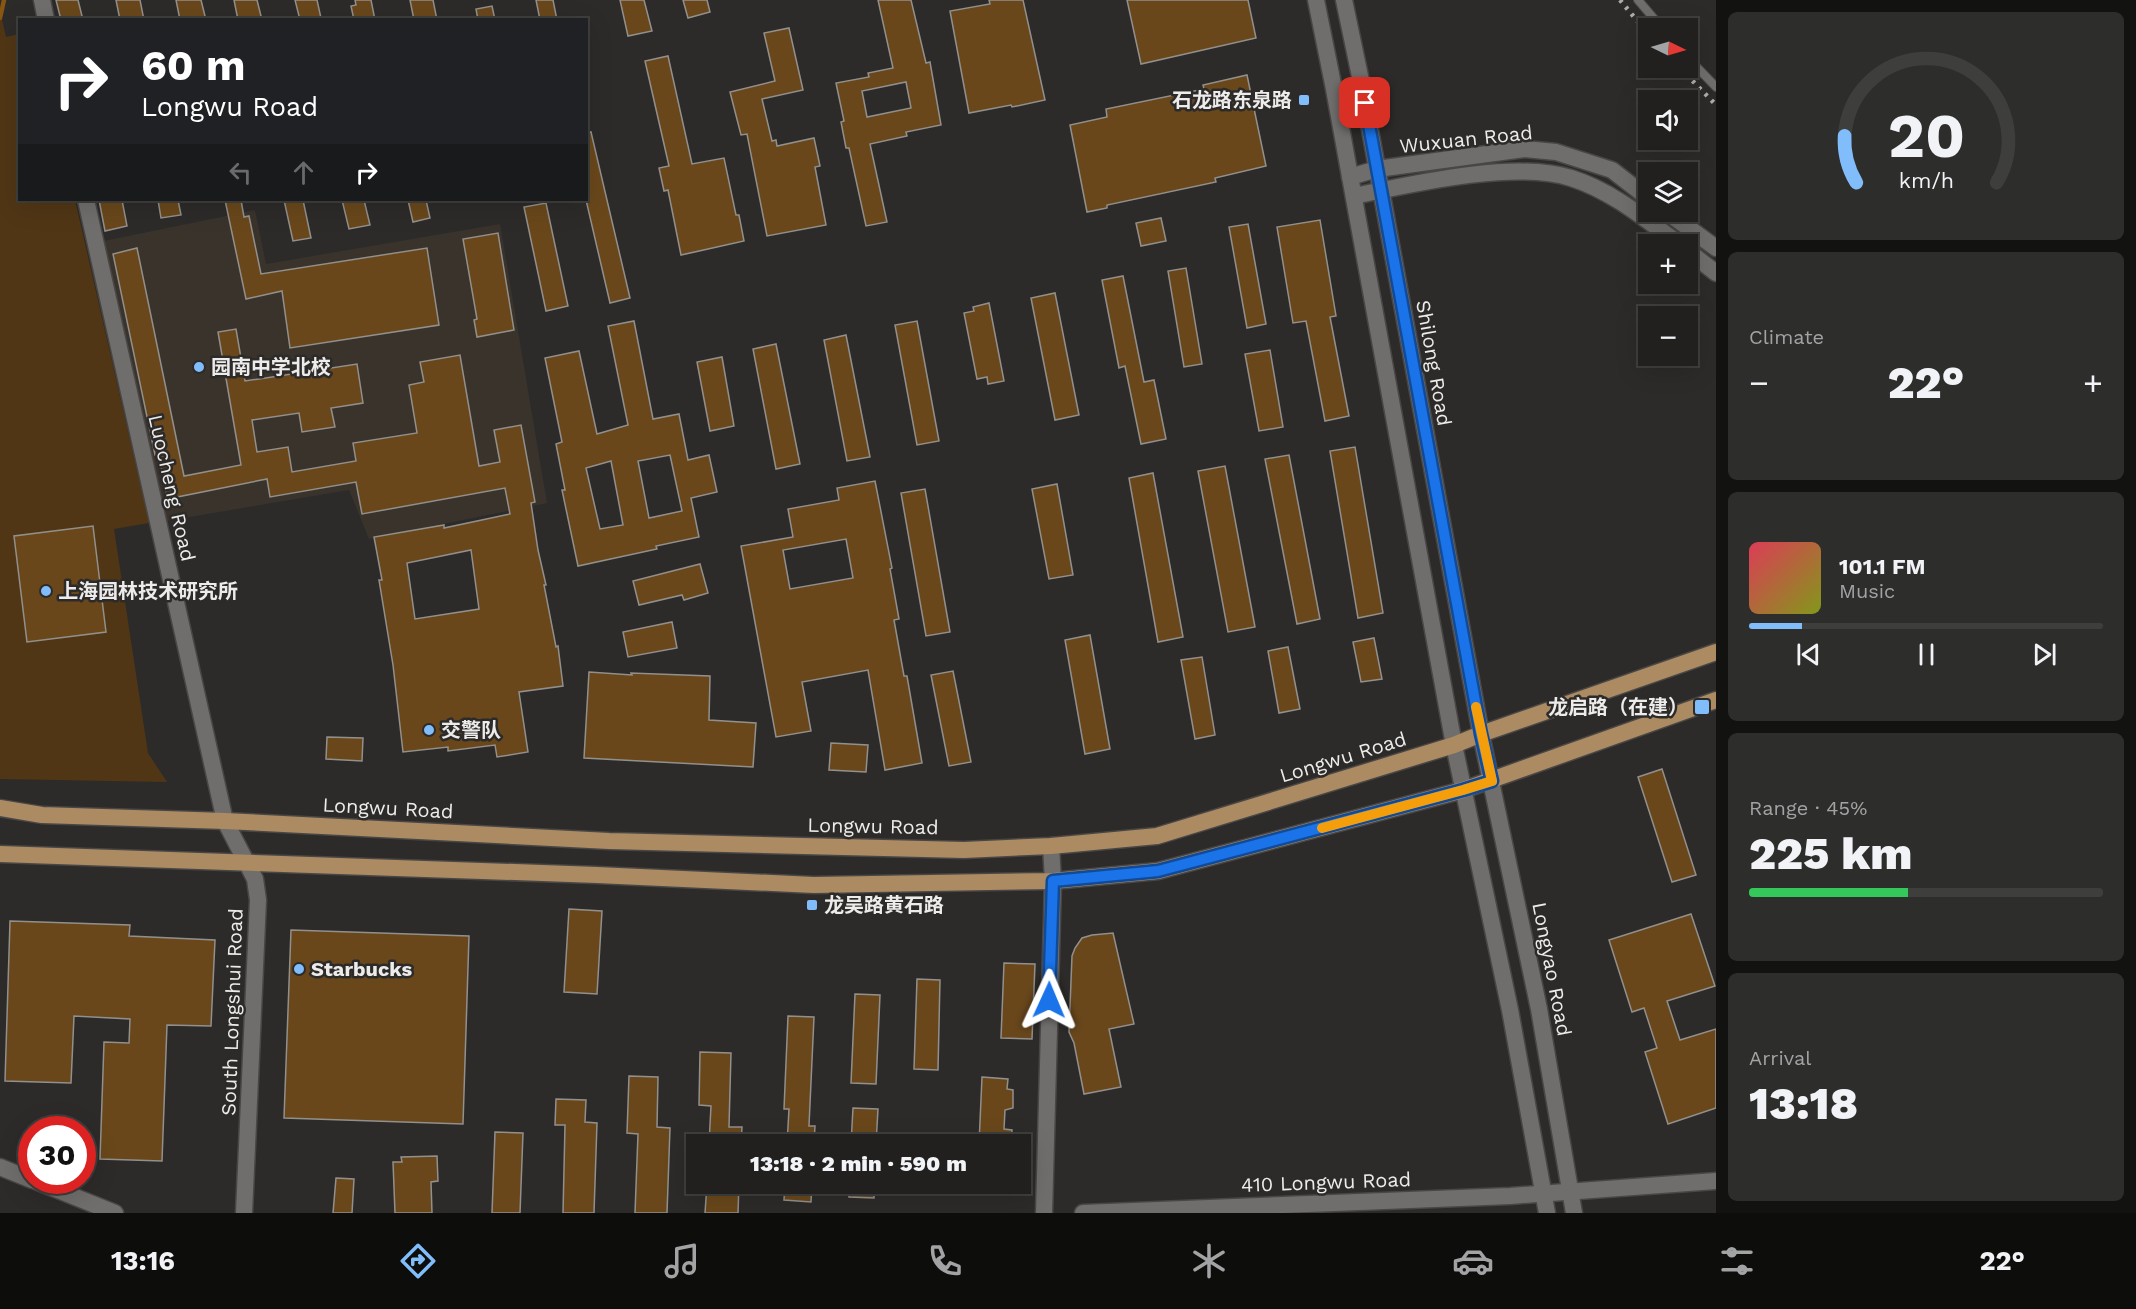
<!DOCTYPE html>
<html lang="en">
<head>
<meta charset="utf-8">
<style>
  :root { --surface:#21201f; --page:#2d2d2c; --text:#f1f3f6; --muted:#a2a3a4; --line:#3e3e3d; --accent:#81bdfa }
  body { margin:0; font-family:"Work Sans","Noto Sans SC",sans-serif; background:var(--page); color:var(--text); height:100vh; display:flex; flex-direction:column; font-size:22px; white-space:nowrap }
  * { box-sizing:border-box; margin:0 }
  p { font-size:20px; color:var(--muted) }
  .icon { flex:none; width:33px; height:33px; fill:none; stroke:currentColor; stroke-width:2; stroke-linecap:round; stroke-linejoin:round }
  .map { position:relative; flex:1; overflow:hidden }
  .drawer { display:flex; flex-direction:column; gap:12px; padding:12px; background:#121211; width:420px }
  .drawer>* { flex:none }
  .hud { position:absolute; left:18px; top:18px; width:570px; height:183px; border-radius:0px; box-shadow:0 6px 24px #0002,0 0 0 2px var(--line); background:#202124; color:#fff; overflow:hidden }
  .needle { width:39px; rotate:95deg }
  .tools { position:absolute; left:1638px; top:18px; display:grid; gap:12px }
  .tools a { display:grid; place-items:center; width:60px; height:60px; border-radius:0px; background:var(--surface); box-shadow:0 6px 24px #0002,0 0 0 2px var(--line); font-size:30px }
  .speed { position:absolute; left:18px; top:1116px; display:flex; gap:12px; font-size:30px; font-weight:700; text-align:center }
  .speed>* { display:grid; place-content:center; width:78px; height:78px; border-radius:50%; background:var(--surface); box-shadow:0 6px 24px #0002,0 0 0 2px var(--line); line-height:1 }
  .speed .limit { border:9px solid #d22; background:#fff; color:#111 }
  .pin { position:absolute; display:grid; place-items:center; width:51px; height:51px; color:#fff; margin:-26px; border-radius:12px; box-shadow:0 3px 9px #0006 }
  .me { position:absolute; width:66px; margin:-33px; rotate:1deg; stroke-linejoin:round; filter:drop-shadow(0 0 4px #0008) }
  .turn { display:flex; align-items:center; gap:21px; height:126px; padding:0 24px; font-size:27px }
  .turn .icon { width:78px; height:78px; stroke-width:2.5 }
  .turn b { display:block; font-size:42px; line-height:51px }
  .lanes { display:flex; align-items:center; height:57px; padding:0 24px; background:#0003; justify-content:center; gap:30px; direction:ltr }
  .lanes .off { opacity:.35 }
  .big { font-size:45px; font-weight:800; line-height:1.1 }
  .drawer .tile { flex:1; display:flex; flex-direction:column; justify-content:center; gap:9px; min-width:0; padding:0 21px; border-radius:9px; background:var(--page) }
  .drawer .dial { align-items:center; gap:0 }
  .dial svg { height:156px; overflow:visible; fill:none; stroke:var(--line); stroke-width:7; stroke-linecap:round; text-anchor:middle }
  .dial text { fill:var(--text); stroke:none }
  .song { display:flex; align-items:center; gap:18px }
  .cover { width:72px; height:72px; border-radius:9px; background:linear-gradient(135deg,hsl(350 70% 55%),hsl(70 70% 35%)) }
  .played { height:6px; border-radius:3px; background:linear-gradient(90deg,var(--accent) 15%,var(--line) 15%) }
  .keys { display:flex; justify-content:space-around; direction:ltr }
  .heat { display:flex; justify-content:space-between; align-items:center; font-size:33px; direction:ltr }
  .charge { height:9px; border-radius:4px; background:linear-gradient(90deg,#34c759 45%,var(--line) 0) }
  .trip { position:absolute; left:686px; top:1134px; width:345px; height:60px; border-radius:0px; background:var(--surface); box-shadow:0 6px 24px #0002,0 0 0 2px var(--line); font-weight:800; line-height:60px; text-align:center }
  .tabs { display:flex; height:96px; justify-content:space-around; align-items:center; background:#0d0d0c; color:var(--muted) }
  .tabs .icon { width:42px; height:42px }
  .tabs .on { color:var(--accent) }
  .tabs b { font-size:27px; color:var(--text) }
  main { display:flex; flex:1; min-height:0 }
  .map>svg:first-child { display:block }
  .built { fill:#39332c }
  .green { fill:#503615 }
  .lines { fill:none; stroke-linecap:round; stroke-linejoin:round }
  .stream { stroke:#865612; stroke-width:4.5 }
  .building { fill:#69471b; stroke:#92908d; stroke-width:1.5; fill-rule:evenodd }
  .service-casing { stroke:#494745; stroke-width:10 }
  .minor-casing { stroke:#494745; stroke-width:19 }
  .tertiary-casing { stroke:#494745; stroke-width:19 }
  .secondary-casing { stroke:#494745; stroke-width:19 }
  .primary-casing { stroke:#494745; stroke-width:19 }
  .service { stroke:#706e6c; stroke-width:8 }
  .minor { stroke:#706e6c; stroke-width:16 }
  .tertiary { stroke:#706e6c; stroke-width:16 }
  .secondary { stroke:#706e6c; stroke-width:16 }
  .primary { stroke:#ac8a62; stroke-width:16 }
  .rail { stroke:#adacaa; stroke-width:4.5; stroke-dasharray:3 6; stroke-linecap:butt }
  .route-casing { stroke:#114b97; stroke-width:15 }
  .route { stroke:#1a73e8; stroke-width:10 }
  .slow { stroke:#f59e0b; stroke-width:10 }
  .poi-dot { fill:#81bdfa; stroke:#2c2b29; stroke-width:2 }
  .labels { text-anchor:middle; stroke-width:5; stroke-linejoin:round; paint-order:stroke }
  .poi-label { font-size:20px; font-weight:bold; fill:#edeceb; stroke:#2c2b29; text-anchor:start }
  .street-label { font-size:20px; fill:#edeceb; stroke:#2c2b29 }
</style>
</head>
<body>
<main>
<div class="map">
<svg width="1716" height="1213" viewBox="0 0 1716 1213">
  <rect width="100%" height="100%" fill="#2c2b29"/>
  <path class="built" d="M255 210 266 264 500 224 547 503 369 539 349 490 166 521 104 241Z"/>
  <path class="green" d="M0 11 6 37 19 34 20 200H75L149 523 114 529 148 753 167 782 0 779Z"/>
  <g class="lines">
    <path class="stream" d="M0 18 4 0"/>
  </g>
  <path class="building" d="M56 0H78L83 20H61Z
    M116 0H140L144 20H120Z
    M176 0H201L206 20H180Z
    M234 0H257L262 20H238Z
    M295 0H317L321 18 300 20Z
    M355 0H371L375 20H354L351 6 356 5Z
    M410 0H433L437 20H414Z
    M536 0H553L557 20H540Z
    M620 0H644L652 31 628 36Z
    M683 0H707L710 12 688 18Z
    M878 0H911L926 63 930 62 941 125 906 132 907 136 870 144 887 222 866 226 849 148H846L841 122 844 121 836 83 869 77 868 73 893 68ZM906 82 911 108 867 117 862 91Z
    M989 0H1023L1045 100 1012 107 1011 105 969 113 950 11 990 4Z
    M1127 0H1248L1256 38 1141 64Z
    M492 6 495 20H478L476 9Z
    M789 28 803 90 762 99 772 141 776 140 777 146 814 138 820 166 815 167 826 225 767 236 747 134 741 135 730 92 775 81 764 33Z
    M668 56 692 164 724 158 736 215H739L744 241 681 255 668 190 664 191 659 168 669 166 645 61Z
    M1247 75 1266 166 1215 178 1216 182 1107 205V208L1087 212 1070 125 1107 117 1106 109 1204 89 1203 85Z
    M591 132 630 298 610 303 586 200V133Z
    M99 200H122L127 226 105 231Z
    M158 200H178L181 215 161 218Z
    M225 200H241L244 217 249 216 261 274 427 248 439 325 290 348 282 291 246 299Z
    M284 200H303L311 238 293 241Z
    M342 200H364L370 225 349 229Z
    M408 200H426L430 218 413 222Z
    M546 203 568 306 546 311 524 207Z
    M1161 218 1166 241 1141 246 1136 223Z
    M1320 220 1336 316 1330 317 1349 416 1325 421 1306 321 1293 323 1277 227Z
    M1248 224 1266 324 1247 328 1229 227Z
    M498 233 514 330 477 337 474 320 477 319 463 239Z
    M137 248 184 476 241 465 218 332 236 329 245 381 357 364 363 403 331 408 335 427 302 432 299 413 252 420 257 452 288 447 292 472 356 461 353 443 417 433 409 385 424 382 420 362 460 355 479 466 500 462 494 430 521 425 535 502 531 503 538 550 546 585H544L556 647 558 646 563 686 519 692 528 752 497 757 495 745 448 751V747L403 752 393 665 379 580H382L374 537 444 525V528L510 514 505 488 362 514 356 482 270 497 267 479 167 499 159 455H155L113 254ZM471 550 479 609 415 619 407 563Z
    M1186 268 1202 364 1184 367 1168 271Z
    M1123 276 1144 382 1154 380 1166 439 1141 444 1125 366 1119 368 1102 280Z
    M1055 293 1079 415 1055 420 1031 298Z
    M989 303 1004 381 988 384 987 377 977 379 964 313 974 311 973 307Z
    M634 321 653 419 679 414 688 460 709 455 717 492 691 498 699 537 656 546 657 549 578 566 562 490H565L556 444 562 442 545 358 579 351 597 434 628 425 608 326ZM670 455 682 511 649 518 638 461ZM611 461 623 525 600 529 586 468Z
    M917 321 939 441 917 445 895 325Z
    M846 335 870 457 847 461 824 340Z
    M776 344 800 464 776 469 753 349Z
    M1270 350 1283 427 1259 431 1245 354Z
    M722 357 734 426 710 431 697 362Z
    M1355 447 1383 613 1358 618 1330 451Z
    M1289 455 1320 619 1297 624 1265 459Z
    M1225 466 1255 627 1228 632 1198 471Z
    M1153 473 1183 637 1158 642 1129 478Z
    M875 481 892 568 890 569 899 619 894 620 904 676H907L922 763 885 770 868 670 802 682 811 731 776 737 741 546 793 537 788 509 839 500 837 488ZM846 539 853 578 790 589 783 550Z
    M1057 484 1073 575 1049 579 1032 489Z
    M925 489 950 632 926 636 901 493Z
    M93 526 106 632 27 642 14 536Z
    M700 564 708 593 684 600 682 595 639 605 633 581Z
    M672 622 677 648 628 657 623 632Z
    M1090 635 1110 749 1085 754 1065 640Z
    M1374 638 1382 679 1361 682 1353 642Z
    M1288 647 1300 709 1279 713 1268 651Z
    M1202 657 1215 735 1195 739 1181 660Z
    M953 671 971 762 949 766 931 675Z
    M589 672 632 675 631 673 710 676 709 720 756 723 753 767 584 758Z
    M327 737 363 738 362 761 326 759Z
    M831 743 868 745 866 772 829 770Z
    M1662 769 1696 875 1672 882 1638 777Z
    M569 909 602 911 597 994 564 992Z
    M1691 914 1715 986 1667 1001 1680 1040 1716 1029V1108L1668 1124 1645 1052 1657 1048 1644 1008 1632 1012 1609 940Z
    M10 921 130 925 129 936 215 940 211 1026 167 1025 162 1161 100 1159 104 1042 129 1043 130 1019 74 1016 71 1083 5 1081Z
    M291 930 469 936 463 1124 284 1118Z
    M1113 933 1134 1024 1109 1029 1121 1087 1084 1094 1074 1043 1069 1032 1072 956 1075 948 1082 938 1092 935Z
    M1004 963 1035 964 1032 1039 1001 1038Z
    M917 979 940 980 938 1070 914 1069Z
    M855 994 880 995 876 1084 851 1083Z
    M788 1016 814 1017 809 1126H815L814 1144H787L789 1109H784Z
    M700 1052 731 1053 729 1127H742L741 1144H709L711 1106 699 1105Z
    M629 1076 658 1077 657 1127 670 1128 667 1213H635L638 1134 627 1133Z
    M982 1077 1008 1079 1007 1089 1013 1090V1108L1005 1110 1004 1129 1012 1130 1011 1144H979Z
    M556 1099 586 1100 585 1122 597 1123 594 1213H563L565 1125H555Z
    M853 1108 878 1109 876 1144H851Z
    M495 1132 523 1133 520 1213H492Z
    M437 1156 438 1181 431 1182 432 1213H395L393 1162H402L401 1157Z
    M336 1178 354 1179 352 1213H333Z
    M707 1184H739L738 1213H705Z
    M785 1184H812L811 1202 784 1200Z
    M849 1184H874V1198L849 1197Z"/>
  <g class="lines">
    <g class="service-casing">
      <path id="service" d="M1638 0 1662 28
        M1688 58 1716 87"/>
    </g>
    <g class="minor-casing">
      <path id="minor" d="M42 0 46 20
        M86 200 225 821
        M0 1167 32 1180
        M33 1180 115 1213
        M1044 1213 1053 881 1051 846
        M1083 1213 1510 1196 1716 1181"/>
    </g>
    <g class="tertiary-casing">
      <path id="tertiary" d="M1350 177 1377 169 1524 149 1556 152 1612 170 1648 198
        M1354 196C1412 184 1514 160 1571 178 1612 191 1645 219 1679 244
        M1667 212 1716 248
        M1688 251 1716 273"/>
    </g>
    <g class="secondary-casing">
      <path id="secondary" d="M1316 0 1334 89 1454 745 1510 1010 1547 1213
        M1344 0 1361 81 1481 734 1539 1009 1574 1213
        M225 821 255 879 258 900 244 1213"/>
    </g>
    <g class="primary-casing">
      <path id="primary" d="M0 808 42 815 225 821 609 841 964 850 1051 846 1157 836 1454 745 1481 734 1716 652
        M0 854 597 875 814 885 1053 881 1158 871 1463 790 1716 700"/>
    </g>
    <use href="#service" class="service"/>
    <use href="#minor" class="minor"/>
    <use href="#tertiary" class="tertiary"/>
    <use href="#secondary" class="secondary"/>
    <use href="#primary" class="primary"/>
    <path class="rail" d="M1620 0 1648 34
      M1680 68 1716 105"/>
  </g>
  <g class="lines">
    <g class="route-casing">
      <path id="route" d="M1049 1000 1053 881 1158 871 1463 790 1492 781 1481 734 1365 103"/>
    </g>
    <use href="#route" class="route"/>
    <path class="slow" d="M1322 828 1463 790 1492 781 1476 707"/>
  </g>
  <g class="poi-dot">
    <rect x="1298" y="94" width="12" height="12" rx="3"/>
    <circle cx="199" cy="367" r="6"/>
    <circle cx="46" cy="591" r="6"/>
    <rect x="1694" y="699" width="16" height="16" rx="3"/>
    <circle cx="429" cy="730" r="6"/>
    <rect x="806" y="899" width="12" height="12" rx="3"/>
    <circle cx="299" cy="969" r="6"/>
  </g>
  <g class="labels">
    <g class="poi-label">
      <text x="1292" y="107" text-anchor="end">石龙路东泉路</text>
      <text x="211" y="374">园南中学北校</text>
      <text x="58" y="598">上海园林技术研究所</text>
      <text x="1688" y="714" text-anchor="end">龙启路（在建）</text>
      <text x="441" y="737">交警队</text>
      <text x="824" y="912">龙吴路黄石路</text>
      <text x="311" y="976">Starbucks</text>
    </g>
    <g class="street-label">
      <text transform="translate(1466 139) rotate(-6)" y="7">Wuxuan Road</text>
      <text transform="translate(1434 363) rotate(80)" y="7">Shilong Road</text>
      <text transform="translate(172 488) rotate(77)" y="7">Luocheng Road</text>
      <text transform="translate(1343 757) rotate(-17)" y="7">Longwu Road</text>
      <text transform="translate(388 808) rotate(3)" y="7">Longwu Road</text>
      <text transform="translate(873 826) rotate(1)" y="7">Longwu Road</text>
      <text transform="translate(1552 969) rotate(79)" y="7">Longyao Road</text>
      <text transform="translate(232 1012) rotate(-88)" y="7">South Longshui Road</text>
      <text transform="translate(1326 1182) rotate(-2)" y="7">410 Longwu Road</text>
    </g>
  </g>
</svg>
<div class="tools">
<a><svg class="needle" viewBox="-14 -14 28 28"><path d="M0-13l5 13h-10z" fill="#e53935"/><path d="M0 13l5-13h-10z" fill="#a2a3a4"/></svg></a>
<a><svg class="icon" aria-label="sound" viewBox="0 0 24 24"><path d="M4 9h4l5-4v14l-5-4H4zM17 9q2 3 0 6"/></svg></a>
<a><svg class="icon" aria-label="layers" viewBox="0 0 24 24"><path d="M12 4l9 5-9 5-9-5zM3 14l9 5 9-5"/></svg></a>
<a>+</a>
<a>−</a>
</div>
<div class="speed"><div class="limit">30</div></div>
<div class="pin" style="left:1365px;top:103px;background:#d93025"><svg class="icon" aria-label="arrive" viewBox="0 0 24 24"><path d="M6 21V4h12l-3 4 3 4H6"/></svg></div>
<svg class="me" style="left:1049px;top:1000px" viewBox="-20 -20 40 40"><path d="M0-17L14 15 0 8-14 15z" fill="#1a73e8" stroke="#fff" stroke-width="4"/></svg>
<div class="trip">13:18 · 2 min · 590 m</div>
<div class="hud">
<div class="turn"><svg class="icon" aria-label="right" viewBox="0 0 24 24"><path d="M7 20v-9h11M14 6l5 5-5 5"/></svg><div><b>60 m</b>Longwu Road</div></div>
<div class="lanes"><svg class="icon off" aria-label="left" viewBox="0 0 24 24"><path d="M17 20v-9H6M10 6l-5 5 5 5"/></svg><svg class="icon off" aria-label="ahead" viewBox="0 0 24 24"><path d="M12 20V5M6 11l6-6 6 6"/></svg><svg class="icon" aria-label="right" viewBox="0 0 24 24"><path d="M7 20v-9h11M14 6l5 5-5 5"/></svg></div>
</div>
</div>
<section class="drawer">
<div class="tile dial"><svg viewBox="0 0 100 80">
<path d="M14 69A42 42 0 1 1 86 69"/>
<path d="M14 69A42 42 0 0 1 8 45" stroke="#81bdfa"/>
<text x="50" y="56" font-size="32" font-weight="700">20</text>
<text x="50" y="72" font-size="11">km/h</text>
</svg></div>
<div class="tile"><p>Climate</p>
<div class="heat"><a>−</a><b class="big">22°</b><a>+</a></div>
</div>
<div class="tile">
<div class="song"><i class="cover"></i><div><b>101.1 FM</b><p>Music</p></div></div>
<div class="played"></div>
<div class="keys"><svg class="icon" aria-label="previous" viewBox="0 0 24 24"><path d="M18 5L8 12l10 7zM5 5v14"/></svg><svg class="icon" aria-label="pause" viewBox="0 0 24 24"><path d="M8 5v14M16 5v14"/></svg><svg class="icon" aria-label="next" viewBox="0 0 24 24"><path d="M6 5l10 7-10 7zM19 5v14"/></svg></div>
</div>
<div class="tile"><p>Range · 45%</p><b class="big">225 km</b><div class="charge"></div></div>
<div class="tile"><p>Arrival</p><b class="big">13:18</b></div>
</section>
</main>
<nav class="tabs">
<b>13:16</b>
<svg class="icon on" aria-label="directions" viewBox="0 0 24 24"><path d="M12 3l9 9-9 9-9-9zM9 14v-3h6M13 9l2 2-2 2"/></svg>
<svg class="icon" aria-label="music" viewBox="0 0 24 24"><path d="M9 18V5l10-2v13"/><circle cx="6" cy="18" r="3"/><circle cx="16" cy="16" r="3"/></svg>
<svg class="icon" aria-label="phone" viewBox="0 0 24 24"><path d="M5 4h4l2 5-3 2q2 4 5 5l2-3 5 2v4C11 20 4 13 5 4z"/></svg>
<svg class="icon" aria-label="climate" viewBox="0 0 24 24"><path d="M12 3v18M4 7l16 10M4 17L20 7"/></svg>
<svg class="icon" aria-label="car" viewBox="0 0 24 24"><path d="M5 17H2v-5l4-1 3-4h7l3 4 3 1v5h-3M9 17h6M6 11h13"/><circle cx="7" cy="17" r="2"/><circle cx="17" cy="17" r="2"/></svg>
<svg class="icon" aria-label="filters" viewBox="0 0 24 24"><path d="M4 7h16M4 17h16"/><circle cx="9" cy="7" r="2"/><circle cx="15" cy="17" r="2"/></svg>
<b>22°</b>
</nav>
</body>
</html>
